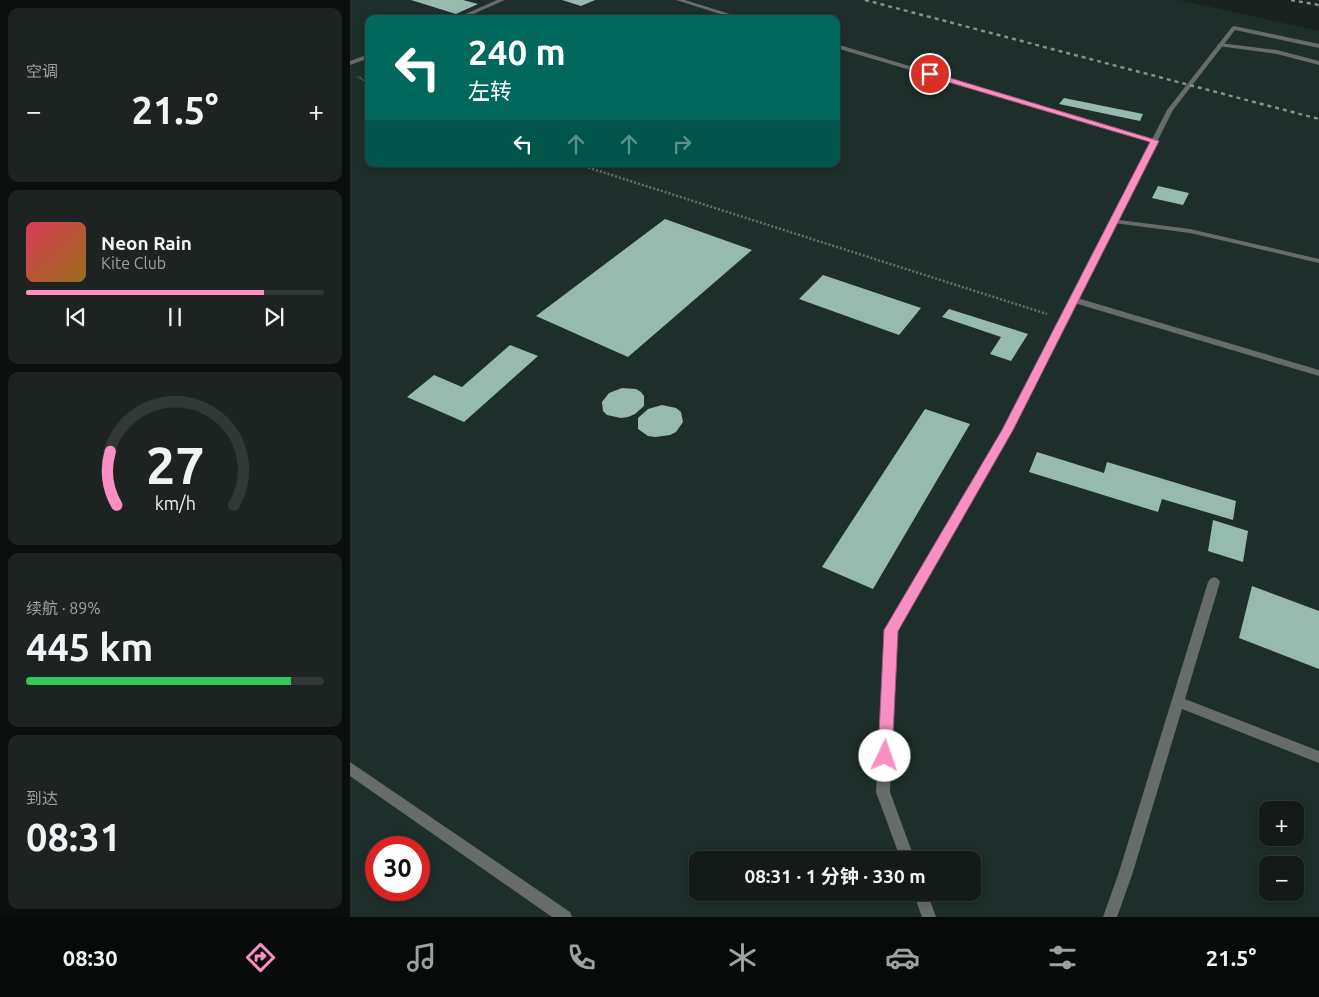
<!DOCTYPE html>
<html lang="zh">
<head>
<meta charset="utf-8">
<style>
  :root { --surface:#131a17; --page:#1c2320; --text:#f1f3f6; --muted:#9da1a1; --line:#323836; --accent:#fb8fc3 }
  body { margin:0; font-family:Ubuntu,"Noto Sans SC",sans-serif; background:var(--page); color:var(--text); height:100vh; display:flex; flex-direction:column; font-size:19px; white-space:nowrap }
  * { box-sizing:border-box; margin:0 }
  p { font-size:16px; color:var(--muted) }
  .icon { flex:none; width:28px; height:28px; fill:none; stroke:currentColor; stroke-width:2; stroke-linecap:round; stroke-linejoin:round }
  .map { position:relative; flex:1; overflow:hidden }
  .side { display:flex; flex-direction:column; gap:8px; padding:8px; background:#0a0e0d; width:350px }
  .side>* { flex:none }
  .banner { position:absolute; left:15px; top:15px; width:475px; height:152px; border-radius:10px; box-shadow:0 2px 8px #0003,0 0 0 1px var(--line); background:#00695c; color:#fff; overflow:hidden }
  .fabs { position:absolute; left:909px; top:801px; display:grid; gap:10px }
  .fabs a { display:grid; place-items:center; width:45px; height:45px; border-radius:10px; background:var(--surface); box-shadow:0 2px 8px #0003,0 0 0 1px var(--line); font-size:25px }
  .speed { position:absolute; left:15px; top:836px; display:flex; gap:10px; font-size:25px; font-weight:700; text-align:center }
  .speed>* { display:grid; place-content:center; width:65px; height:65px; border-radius:50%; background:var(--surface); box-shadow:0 2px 8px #0003,0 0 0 1px var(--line); line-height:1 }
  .speed .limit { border:8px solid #d22; background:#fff; color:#111 }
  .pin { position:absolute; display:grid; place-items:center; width:42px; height:42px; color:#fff; margin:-21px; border:2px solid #fff; border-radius:50%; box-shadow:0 1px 5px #0007 }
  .me { position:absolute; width:55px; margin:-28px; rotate:3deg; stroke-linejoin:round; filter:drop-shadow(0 0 4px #0008) }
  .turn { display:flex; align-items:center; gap:18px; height:105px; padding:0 20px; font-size:22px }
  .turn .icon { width:65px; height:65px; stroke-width:2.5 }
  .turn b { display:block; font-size:35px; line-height:42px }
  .lanes { display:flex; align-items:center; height:48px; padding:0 20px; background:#0003; justify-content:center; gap:25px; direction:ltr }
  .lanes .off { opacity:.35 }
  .big { font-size:38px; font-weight:700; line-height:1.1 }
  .side .tile { flex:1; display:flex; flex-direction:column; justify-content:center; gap:8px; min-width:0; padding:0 18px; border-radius:10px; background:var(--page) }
  .side .dial { align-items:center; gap:0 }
  .dial svg { height:130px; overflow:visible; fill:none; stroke:var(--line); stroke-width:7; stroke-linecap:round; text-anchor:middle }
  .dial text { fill:var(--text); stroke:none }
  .song { display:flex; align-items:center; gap:15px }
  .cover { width:60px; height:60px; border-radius:8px; background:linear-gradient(135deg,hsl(350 70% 55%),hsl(40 70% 35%)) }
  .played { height:5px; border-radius:2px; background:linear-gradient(90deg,var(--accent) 80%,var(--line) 80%) }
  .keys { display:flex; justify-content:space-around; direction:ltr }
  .heat { display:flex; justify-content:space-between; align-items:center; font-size:28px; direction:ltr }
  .charge { height:8px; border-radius:4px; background:linear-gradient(90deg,#34c759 89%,var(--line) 0) }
  .trip { position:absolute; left:339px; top:851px; width:292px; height:50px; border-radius:10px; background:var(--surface); box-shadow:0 2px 8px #0003,0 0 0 1px var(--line); font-weight:700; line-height:50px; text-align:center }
  .tabs { display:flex; height:80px; justify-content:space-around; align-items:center; background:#080a09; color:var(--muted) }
  .tabs .icon { width:35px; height:35px }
  .tabs .on { color:var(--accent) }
  .tabs b { font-size:22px; color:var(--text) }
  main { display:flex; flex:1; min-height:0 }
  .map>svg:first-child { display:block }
  .built { fill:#1e2e2a; fill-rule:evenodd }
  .building { fill:#97baaf }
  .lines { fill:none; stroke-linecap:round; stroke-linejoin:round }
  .path-far1 { stroke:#68706d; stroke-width:2; stroke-dasharray:1 1; stroke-linecap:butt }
  .path { stroke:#68706d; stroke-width:2.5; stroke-dasharray:2 2; stroke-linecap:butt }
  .service { fill:#676c6a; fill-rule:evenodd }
  .minor { fill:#676c6a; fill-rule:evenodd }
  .rail { stroke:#88908d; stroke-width:2.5; stroke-dasharray:4 4; stroke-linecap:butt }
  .route { fill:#fb8fc3; stroke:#a35d7f }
</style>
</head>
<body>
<main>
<section class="side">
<div class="tile"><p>空调</p>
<div class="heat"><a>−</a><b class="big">21.5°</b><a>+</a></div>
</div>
<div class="tile">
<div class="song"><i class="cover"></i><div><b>Neon Rain</b><p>Kite Club</p></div></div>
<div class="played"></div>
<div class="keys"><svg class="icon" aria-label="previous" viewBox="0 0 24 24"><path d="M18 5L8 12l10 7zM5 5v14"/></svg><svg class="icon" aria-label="pause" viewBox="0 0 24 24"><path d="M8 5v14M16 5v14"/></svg><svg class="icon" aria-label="next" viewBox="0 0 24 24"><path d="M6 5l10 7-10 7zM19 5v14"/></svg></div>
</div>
<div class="tile dial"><svg viewBox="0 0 100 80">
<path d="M14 69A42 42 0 1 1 86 69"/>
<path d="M14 69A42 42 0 0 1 10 36" stroke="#fb8fc3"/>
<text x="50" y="56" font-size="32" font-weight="700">27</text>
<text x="50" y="72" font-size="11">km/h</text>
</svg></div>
<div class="tile"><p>续航 · 89%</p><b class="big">445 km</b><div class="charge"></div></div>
<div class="tile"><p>到达</p><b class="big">08:31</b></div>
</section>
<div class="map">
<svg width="969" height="917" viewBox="0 0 969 917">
  <rect width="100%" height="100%" fill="#19221f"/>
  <path class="built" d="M0 0H829L969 31V917H0ZM19 19H486V164H19ZM918 810H945V838H918ZM26 848H69V890H26ZM348 860H622V892H348ZM918 865H945V892H918Z"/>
  <path class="building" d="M61 0H113L128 4 106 14Z
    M212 0H245L231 6Z
    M714 98 793 114 790 121 709 104Z
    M808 186 839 193 833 205 802 198Z
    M315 219 402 250 278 357 186 316Z
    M473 275 571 308 549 335 449 299Z
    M599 309 678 334 661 361 640 354 651 337 592 317Z
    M160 345 188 356 114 422 57 397 84 375 112 387Z
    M272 388 286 389 291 392 294 396V406L285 414 278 417 271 418 257 415 253 411 252 402 259 393Z
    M312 405 326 408 331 412 333 422 326 432 320 435 305 437 298 436 288 429V418L298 409Z
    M575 409 620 424 523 589 472 567Z
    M687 452 754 473 757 462 886 501 883 520 812 499 808 512 679 472Z
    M863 520 898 531 893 562 858 551Z
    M902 586 969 611V669L889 638Z"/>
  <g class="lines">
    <path class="path-far1" d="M8 77 19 83"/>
    <path class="path" d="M227 164 697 314"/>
    <path class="service" d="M326 0H335L396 19H386Z
      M870 43 927 50 969 61V65L927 54 868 46 867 45Z
      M486 44 807 140 808 141 803 142 486 48Z
      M761 219 840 229 969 259V263L840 233 764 223 760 221Z
      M724 297 969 370V376L721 302 720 300Z
      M864 577 868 579 870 582 835 699 969 751V763L832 709 783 872 767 917H753L769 872 858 582 860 579Z
      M0 762 220 912 222 917H202L0 776Z"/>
    <path class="minor" d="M147 0H155L112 19H104Z
      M884 26 969 44V48L885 30 823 110 663 430 547 632 540 792 565 860H551L526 792 535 631 653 430 817 110 882 27Z
      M19 54V58L0 65V61Z
      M563 892H577L586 917H572Z"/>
    <path class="rail" d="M515 0 969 119
      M941 0 969 5"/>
  </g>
  <path class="route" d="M580 72 809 141 663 430 548 631 542 756 540 761 535 763 530 761 528 756 534 630 652 430 800 142 578 76 576 74Z"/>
</svg>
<div class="fabs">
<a>+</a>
<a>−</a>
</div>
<div class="speed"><div class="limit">30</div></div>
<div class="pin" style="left:580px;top:74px;background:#d93025"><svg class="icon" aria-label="arrive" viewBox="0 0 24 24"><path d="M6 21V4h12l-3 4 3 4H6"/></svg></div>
<svg class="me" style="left:535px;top:756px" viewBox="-20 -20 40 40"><circle r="19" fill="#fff"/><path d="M0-13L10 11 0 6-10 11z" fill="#fb8fc3"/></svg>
<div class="trip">08:31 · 1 分钟 · 330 m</div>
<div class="banner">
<div class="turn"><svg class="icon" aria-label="left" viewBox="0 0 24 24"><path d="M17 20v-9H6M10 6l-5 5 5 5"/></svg><div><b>240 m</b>左转</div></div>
<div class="lanes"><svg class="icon" aria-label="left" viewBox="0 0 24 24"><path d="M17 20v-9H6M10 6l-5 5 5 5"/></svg><svg class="icon off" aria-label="ahead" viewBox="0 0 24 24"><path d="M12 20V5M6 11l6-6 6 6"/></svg><svg class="icon off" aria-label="ahead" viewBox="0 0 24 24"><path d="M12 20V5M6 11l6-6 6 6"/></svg><svg class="icon off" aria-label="right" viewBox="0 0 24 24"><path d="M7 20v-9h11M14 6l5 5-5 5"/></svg></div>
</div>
</div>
</main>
<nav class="tabs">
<b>08:30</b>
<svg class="icon on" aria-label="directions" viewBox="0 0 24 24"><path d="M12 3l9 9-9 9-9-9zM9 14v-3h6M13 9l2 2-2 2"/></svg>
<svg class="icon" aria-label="music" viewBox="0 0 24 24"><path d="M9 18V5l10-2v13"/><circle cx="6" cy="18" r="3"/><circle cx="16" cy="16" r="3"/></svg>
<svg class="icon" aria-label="phone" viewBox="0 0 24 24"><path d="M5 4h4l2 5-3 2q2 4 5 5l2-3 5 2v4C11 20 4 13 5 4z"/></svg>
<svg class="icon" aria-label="climate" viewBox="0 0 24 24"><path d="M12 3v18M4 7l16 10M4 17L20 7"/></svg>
<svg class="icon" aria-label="car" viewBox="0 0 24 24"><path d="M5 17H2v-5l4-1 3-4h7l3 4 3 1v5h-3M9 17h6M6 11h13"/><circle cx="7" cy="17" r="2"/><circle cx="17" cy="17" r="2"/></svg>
<svg class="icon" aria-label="filters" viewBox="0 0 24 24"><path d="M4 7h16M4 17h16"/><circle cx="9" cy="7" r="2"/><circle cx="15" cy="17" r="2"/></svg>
<b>21.5°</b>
</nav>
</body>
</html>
